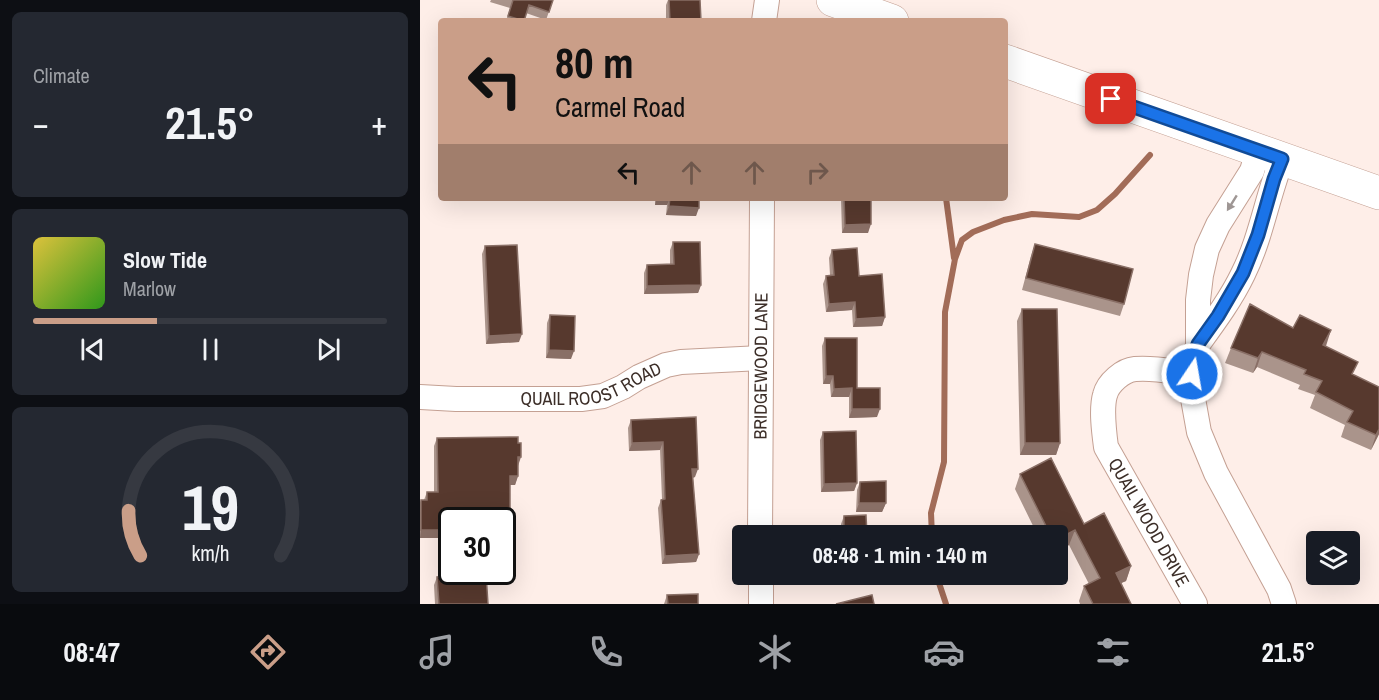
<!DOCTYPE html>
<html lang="en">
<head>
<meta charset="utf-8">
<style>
  :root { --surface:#171b24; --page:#242831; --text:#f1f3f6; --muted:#9ea1a6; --line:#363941; --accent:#ca9e88 }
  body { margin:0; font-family:"Archivo Narrow",sans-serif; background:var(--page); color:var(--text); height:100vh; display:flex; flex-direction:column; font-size:22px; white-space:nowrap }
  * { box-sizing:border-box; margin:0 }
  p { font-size:20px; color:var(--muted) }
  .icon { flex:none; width:33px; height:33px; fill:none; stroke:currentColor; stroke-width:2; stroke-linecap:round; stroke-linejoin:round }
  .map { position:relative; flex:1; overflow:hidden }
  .side { display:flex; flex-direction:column; gap:12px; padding:12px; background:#0d0f14; width:420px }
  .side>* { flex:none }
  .banner { position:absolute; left:18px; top:18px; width:570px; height:183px; border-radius:6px; box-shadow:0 6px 24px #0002; background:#ca9e88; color:#111; overflow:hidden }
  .controls { position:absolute; left:886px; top:531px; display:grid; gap:12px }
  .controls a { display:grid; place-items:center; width:54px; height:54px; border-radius:6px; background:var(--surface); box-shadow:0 6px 24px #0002; font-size:30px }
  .speed { position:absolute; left:18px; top:507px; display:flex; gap:12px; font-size:30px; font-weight:700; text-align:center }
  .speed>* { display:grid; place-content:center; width:78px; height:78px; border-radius:50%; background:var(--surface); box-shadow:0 6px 24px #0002; line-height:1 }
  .speed .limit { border:3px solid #111; border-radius:9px; background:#fff; color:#111 }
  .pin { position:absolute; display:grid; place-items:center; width:51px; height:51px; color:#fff; margin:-26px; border-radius:12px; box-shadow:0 3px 9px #0006 }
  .me { position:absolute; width:66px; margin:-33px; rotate:12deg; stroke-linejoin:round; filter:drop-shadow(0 0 4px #0008) }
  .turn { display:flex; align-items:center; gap:21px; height:126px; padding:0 18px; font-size:27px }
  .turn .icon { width:78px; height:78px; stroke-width:2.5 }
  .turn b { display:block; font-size:42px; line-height:51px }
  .lanes { display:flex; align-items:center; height:57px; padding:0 18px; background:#0003; justify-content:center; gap:30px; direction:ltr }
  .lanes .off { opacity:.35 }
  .big { font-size:45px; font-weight:700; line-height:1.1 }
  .side .card { flex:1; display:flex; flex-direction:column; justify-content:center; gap:9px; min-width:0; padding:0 21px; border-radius:9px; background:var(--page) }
  .side .dial { align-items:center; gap:0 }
  .dial svg { height:156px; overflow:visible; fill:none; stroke:var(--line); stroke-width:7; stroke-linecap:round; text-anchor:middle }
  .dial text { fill:var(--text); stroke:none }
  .song { display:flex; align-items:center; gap:18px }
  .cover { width:72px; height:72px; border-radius:9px; background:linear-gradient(135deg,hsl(50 70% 55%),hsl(110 70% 35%)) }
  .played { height:6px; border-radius:3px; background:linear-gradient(90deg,var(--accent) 35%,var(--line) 35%) }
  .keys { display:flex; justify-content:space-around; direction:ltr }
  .heat { display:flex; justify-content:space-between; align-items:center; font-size:33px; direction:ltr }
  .trip { position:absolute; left:312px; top:525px; width:336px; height:60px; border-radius:6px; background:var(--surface); box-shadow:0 6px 24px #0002; font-weight:700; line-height:60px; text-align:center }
  .menu { display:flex; height:96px; justify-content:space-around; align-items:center; background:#090b0e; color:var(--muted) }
  .menu .icon { width:42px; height:42px }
  .menu .active { color:var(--accent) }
  .menu b { font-size:27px; color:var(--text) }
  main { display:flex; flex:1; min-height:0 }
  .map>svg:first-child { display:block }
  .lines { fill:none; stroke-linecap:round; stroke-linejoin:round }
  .stream { stroke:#a26c58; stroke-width:6 }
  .minor-casing { stroke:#c4a093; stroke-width:26 }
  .secondary-casing { stroke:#c4a093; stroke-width:34 }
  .minor { stroke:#fff; stroke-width:24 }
  .secondary { stroke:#fff; stroke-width:33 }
  .wall { fill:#aa948b }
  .shaded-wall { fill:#896f66 }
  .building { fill:#57392e; stroke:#896f66; stroke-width:1.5 }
  .oneway { fill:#9e9694 }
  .route-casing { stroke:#114b97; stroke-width:15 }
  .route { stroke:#1a73e8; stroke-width:10 }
  .labels { text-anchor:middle; stroke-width:6; stroke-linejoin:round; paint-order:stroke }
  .street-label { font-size:18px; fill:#3c2e28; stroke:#fff }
</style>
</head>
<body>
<main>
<section class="side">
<div class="card"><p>Climate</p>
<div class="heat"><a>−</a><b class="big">21.5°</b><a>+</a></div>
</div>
<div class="card">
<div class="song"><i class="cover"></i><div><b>Slow Tide</b><p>Marlow</p></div></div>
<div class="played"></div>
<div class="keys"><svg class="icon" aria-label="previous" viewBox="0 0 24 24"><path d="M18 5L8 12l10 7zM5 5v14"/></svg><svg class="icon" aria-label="pause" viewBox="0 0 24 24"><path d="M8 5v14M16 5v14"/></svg><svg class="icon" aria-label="next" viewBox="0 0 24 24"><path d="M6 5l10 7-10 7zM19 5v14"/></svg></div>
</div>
<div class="card dial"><svg viewBox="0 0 100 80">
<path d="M14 69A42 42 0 1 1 86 69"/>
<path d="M14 69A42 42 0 0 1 8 46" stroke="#ca9e88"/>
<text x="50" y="56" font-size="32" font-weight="700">19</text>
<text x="50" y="72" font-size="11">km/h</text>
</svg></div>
</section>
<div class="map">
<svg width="959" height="604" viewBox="0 0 959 604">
  <rect width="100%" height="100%" fill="#feeee8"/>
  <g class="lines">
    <path class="stream" d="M526 198 534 258
      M512 536 511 513 524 462 525 312 535 259 542 240 553 232 584 220 612 214 659 217 677 210 695 194 730 155
      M516 574 526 604"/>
    <g class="minor-casing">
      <g id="minor">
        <path d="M344 21 347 0"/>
        <path d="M838 151 832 171 798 225 787 249 781 275 778 300V344L772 374V393L779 432 796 473 859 589 864 604"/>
        <path d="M778 344C794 322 811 299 823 274 841 238 847 197 862 159"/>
        <path id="s1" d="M772 374C754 372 734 367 715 369 703 370 688 383 685 395 681 409 684 432 686 447L775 604"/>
        <path id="s2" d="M0 397 36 399H161L183 396 203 387 219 377 246 365 261 362 341 358"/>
        <path id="s3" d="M340 536 342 198"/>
        <path d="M341 574V604"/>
      </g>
    </g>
    <g class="secondary-casing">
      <path id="secondary" d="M413 0 472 21
        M585 61 959 193"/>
    </g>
    <use href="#minor" class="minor"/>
    <use href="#secondary" class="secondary"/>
  </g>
  <path class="wall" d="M71 0H133L126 20 106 13 104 21H86L90 8 70 2Z
    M248 0H280L281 21H246V5Z
    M235 198H279L276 216 246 215 247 205H235Z
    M421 198H451L448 233H422Z
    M253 242 281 285 278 293 224 294V273L227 265 250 264V250Z
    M615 244 704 304 700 316 602 290 611 256Z
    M65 246 99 342 66 344 62 254Z
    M412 250 439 276 465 317 462 326 433 327 432 310 406 312 403 284 406 276 410 275 409 258Z
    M602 309 640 443 636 455H600L597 321Z
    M130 315 151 359 126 358 127 323Z
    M405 338 437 388 457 417 429 418V397H411L410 384H403L402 346Z
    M906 346 933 374 959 434 951 450 921 437 925 425 890 408 895 395 878 389 880 385 837 367 833 373 805 363 811 348Z
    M276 417 275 477 273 478 279 554 276 562 242 564 238 508 241 500 242 499 240 450 209 451 208 428 211 420Z
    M403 432 437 483 434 491 401 492 400 440Z
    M17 438 98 466V476L95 485H90V530L87 538H82V520L32 538H0V502L1 500H4L7 492H14V446Z
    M600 474 664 524 711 566 706 581 701 583 711 604H660L659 601 664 586 669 584 649 545 638 551V536H618L595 489Z
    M440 482 466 503 462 512H436L437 490Z
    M424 516 447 536H411L412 533H421V524Z
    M17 577 68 604H15L14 585Z
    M247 595 278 604H244Z"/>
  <path class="shaded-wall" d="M237 198H250L247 205H235Z
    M249 206 279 208 276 216 246 215Z
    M451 224 448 233H422L425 225Z
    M281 285 278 293 224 294 227 286Z
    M435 302 432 310 406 312 409 304Z
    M465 317 462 326 433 327 436 319Z
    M911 330 906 346 898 360 903 345Z
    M102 334 99 342 66 344 69 336Z
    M129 350 154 351 151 359 126 358Z
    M842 352 837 367 833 373 838 358Z
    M406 376H413L410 384H403Z
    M432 388 429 397H411L414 389Z
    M432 409H460L457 417 429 418Z
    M959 429V434L951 450 956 435Z
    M243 442 240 450 209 451 212 443Z
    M605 443H640L636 455H600Z
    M98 457H101L98 466H94Z
    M272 469H278L275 477 269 478Z
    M90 476H98L95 485H87Z
    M437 483 434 491 401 492 404 484Z
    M439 503H466L462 512H436Z
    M1 530H32V538H0Z
    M82 530H90L87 538H82Z
    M655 530 649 545 638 551V539Z
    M279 554 276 562 242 564 245 556Z
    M711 566 706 581 690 588 696 573Z
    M413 574H447L445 581 410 582Z"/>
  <path class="building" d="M93 0H133L129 12 109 5 104 21 88 16Z
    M249 0H280L281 21H250Z
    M250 198H279V208L249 206Z
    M424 198H451V224L425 225Z
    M253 242H280L281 285 227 286V265L254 264Z
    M615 244 713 269 704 304 606 278Z
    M97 245 102 334 69 336 65 246Z
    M437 248 439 276 462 274 465 317 436 319 435 302 409 304 406 276 414 275 412 250Z
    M830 304 873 328 880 315 911 330 903 345 938 362 932 374 959 387V429L956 435 927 422 933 411 896 392 902 381 884 374 886 370 842 352 838 358 811 348Z
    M602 309H637L640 443H605Z
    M130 315 155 316 154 351 129 350Z
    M405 338H437V388H460V409H432V388L414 389 413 376H406Z
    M276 417 278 469H272L279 554 245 556 241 500 245 499 243 442 212 443 211 420Z
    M436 431 437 483 404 484 403 432Z
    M98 437V443H101V457H98V476H90V530H82V520H32V530H1V500H7V492H18L17 438Z
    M631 458 664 524 684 513 711 566 696 573 711 604H673L664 586 680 578 655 530 638 539V536H631L600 474Z
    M466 481V503H439L440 482Z
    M446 515 447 536H412V533H424V516Z
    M66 574 68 604H19L17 577Z
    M278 594V604H248L247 595Z
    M452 595 454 604H416Z"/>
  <defs><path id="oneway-solid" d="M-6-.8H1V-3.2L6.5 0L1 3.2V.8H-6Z" transform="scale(1.5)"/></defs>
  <use class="oneway" href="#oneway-solid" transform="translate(812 203) rotate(122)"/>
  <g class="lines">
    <g class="route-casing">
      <path id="route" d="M691 99 862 159 854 179 838 235 823 273 798 316 778 344 772 374"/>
    </g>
    <use href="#route" class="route"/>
  </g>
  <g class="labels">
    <g class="street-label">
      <text dy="6" stroke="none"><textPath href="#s3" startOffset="170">BRIDGEWOOD LANE</textPath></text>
      <text dy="6" stroke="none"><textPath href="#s2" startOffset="174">QUAIL ROOST ROAD</textPath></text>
      <text dy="6" stroke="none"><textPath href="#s1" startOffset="238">QUAIL WOOD DRIVE</textPath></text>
    </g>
  </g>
</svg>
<div class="controls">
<a><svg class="icon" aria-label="layers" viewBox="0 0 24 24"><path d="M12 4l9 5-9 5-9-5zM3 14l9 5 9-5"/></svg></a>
</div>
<div class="speed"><div class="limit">30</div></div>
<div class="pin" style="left:691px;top:99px;background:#d93025"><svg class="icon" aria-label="arrive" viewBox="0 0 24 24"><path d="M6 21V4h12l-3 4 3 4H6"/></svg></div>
<svg class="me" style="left:772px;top:374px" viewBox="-20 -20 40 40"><circle r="17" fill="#1a73e8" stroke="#fff" stroke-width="3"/><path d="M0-11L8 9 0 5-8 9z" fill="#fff"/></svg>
<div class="trip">08:48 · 1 min · 140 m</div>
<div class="banner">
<div class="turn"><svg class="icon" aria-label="left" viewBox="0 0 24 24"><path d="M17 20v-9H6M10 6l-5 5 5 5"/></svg><div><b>80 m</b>Carmel Road</div></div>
<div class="lanes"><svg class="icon" aria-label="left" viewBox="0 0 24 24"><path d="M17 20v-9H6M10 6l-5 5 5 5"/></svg><svg class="icon off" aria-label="ahead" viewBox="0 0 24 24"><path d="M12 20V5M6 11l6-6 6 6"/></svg><svg class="icon off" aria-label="ahead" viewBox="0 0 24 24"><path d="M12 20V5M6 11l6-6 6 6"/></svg><svg class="icon off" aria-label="right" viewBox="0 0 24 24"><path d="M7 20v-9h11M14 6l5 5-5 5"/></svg></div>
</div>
</div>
</main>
<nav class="menu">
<b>08:47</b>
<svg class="icon active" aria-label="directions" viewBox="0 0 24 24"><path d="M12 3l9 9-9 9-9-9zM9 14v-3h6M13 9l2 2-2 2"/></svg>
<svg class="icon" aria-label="music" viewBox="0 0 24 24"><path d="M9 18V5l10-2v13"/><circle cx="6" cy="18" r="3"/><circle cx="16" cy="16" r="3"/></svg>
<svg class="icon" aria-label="phone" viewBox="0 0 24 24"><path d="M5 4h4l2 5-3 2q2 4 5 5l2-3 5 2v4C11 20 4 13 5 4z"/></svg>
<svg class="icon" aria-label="climate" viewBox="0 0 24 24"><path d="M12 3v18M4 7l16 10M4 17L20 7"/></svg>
<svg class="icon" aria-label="car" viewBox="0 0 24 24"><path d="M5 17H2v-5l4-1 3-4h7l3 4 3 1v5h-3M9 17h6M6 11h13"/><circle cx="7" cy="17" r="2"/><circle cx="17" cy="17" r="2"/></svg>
<svg class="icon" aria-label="filters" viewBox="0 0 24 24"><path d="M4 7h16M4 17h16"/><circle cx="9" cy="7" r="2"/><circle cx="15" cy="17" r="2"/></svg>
<b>21.5°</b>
</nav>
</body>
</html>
